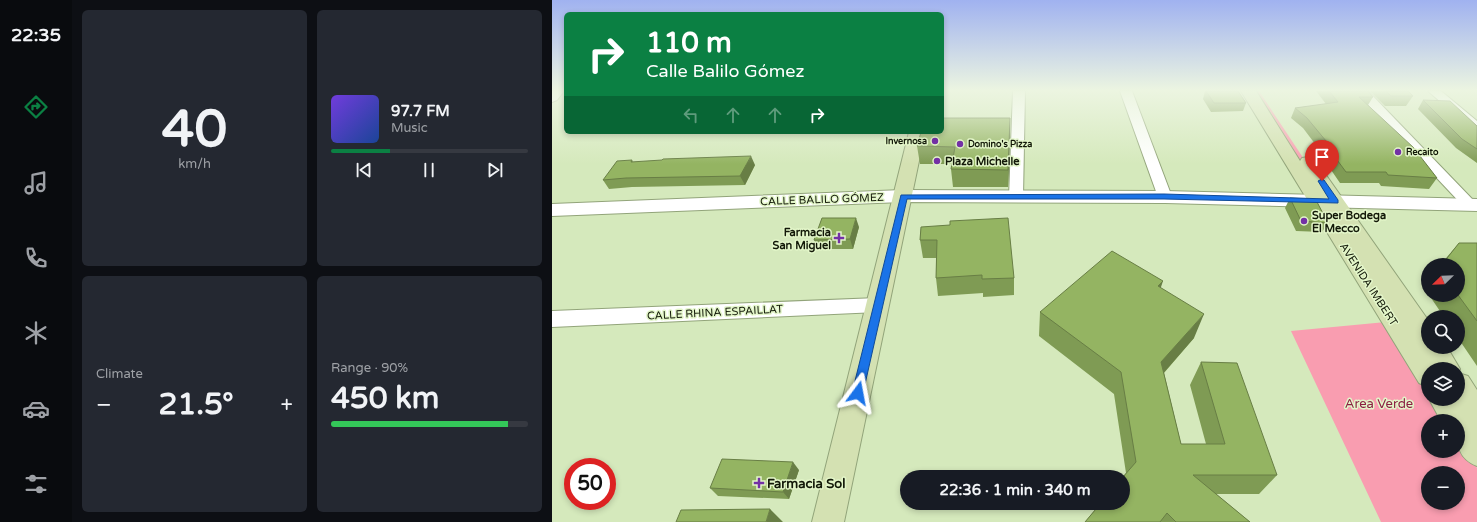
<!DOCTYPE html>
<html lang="en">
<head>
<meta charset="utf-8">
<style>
  :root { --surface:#171b24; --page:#242831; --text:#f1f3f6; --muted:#9ea1a6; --line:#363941; --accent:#0b8043 }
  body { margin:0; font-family:"Varela Round",sans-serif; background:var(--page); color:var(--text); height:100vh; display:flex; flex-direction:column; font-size:15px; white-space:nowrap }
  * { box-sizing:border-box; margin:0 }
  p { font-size:13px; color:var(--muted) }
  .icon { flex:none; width:22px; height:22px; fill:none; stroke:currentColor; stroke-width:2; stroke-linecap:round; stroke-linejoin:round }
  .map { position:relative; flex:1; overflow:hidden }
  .drawer { display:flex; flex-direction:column; gap:10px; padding:10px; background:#0d0f14; width:480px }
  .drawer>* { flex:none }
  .guide { position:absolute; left:12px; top:12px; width:380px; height:122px; border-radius:6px; box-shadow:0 2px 6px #0003; background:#0b8043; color:#fff; overflow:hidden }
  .needle { width:26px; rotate:247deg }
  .buttons { position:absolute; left:869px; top:258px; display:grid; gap:8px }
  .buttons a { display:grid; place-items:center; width:44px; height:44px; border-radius:50%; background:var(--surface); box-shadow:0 2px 6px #0003; font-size:20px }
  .speed { position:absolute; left:12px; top:458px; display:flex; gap:8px; font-size:20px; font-weight:700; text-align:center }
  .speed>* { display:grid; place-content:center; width:52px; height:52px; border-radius:50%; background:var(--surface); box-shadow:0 2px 6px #0003; line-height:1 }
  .speed .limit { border:6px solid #d22; background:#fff; color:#111 }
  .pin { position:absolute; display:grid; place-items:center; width:34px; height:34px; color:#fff; margin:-41px -17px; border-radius:50% 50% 50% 0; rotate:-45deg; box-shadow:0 0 4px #0007 }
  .pin .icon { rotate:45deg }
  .me { position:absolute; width:44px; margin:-22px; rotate:13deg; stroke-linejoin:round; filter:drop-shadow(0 0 3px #0008) }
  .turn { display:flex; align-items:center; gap:14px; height:84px; padding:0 16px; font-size:18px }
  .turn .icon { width:52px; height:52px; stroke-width:2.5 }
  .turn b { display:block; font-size:28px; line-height:34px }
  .lanes { display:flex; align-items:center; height:38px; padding:0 16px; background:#0003; justify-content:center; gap:20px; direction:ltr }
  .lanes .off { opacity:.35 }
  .big { font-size:30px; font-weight:800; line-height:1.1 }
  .drawer .widget { flex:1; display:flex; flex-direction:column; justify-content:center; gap:6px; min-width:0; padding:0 14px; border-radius:6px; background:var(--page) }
  .drawer .dial { align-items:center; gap:0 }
  .dial b { font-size:52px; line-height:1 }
  .song { display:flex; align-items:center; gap:12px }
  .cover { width:48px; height:48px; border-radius:6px; background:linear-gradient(135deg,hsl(260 70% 55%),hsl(220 70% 35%)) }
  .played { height:4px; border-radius:2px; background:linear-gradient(90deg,var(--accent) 30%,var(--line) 30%) }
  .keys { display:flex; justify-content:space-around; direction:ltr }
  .heat { display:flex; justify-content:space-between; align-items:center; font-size:22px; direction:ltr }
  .charge { height:6px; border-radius:3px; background:linear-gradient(90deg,#34c759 90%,var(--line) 0) }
  .drawer .tiles { flex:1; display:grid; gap:10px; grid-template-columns:repeat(2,1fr) }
  .trip { position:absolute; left:348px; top:470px; width:230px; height:40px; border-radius:20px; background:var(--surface); box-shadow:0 2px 6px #0003; font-weight:800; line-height:40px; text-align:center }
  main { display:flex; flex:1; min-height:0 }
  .tab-bar { display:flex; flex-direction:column; width:72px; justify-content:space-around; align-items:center; background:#090b0e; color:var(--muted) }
  .tab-bar .icon { width:28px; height:28px }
  .tab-bar .current { color:var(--accent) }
  .tab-bar b { font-size:18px; color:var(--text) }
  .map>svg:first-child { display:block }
  .green { fill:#f99db0; fill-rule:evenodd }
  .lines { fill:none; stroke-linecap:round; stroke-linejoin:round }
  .minor-casing { stroke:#92a47a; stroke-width:2 }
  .tertiary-casing { stroke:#92a47a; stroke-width:2 }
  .secondary-casing { stroke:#92a47a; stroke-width:2 }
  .minor { fill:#fff; fill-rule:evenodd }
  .tertiary { fill:#fff; fill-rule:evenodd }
  .secondary { fill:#d4e1b2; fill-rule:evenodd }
  .wall { fill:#7f9b54 }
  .shaded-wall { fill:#687e45 }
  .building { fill:#94b462; stroke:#687e45 }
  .route { fill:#1a73e8; stroke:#114b97 }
  .poi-dot { fill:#7331a5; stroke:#e3f6c9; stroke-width:1.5 }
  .labels { text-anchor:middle; stroke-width:3; stroke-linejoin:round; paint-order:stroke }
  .far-poi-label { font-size:9px; font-weight:bold; fill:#121808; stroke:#e3f6c9; text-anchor:start }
  .poi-label { font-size:11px; font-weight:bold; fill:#121808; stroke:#e3f6c9; text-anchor:start }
  .street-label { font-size:11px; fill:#121808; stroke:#e3f6c9 }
  .near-park-label { font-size:13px; fill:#8b1e42; stroke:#e3f6c9 }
  .near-poi-label { font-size:13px; font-weight:bold; fill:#121808; stroke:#e3f6c9; text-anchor:start }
</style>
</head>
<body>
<main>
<nav class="tab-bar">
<b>22:35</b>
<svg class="icon current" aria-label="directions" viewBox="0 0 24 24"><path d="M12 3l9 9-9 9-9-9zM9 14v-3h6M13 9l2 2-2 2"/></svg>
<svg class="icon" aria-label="music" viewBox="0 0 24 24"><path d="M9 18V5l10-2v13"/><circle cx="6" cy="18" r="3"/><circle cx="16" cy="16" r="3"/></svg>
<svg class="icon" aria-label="phone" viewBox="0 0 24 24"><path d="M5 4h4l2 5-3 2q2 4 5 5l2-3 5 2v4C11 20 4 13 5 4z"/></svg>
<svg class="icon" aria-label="climate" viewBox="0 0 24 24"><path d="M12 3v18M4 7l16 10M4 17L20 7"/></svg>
<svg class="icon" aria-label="car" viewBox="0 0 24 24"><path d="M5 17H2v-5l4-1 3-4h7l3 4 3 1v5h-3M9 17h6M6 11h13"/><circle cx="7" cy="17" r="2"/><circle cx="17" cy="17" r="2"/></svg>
<svg class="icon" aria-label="filters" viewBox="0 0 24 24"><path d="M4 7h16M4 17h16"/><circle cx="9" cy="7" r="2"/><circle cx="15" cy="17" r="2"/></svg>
</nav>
<section class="drawer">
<div class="tiles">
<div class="widget dial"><b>40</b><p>km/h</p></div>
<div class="widget">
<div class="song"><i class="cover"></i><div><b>97.7 FM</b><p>Music</p></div></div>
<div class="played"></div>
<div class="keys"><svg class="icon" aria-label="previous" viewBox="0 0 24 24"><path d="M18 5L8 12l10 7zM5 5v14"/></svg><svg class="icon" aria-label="pause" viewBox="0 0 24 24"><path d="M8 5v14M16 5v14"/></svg><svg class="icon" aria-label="next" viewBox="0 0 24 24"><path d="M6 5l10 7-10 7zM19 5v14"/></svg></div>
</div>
<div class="widget"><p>Climate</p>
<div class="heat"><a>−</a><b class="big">21.5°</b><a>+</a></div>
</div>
<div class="widget"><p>Range · 90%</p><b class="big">450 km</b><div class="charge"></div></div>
</div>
</section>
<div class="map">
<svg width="925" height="522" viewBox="0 0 925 522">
  <rect width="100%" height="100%" fill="#d5e9bc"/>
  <path class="green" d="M699 91H707L777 197H767Z
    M834 322 876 389V399H882L896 421H876V451H906V437L925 468V522H829L739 331ZM876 473H906V503H876Z"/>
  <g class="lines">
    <g class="minor-casing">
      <path id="minor" d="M461 91H473L471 197 469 200 464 202 459 200 457 197Z
        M568 91H580L620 197 618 200 613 202 608 200 606 197Z
        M803 91H816L923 202 925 204 923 208 918 210 913 208Z
        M876 91H889L925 121V131L921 130Z
        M326 298 333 300 335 305 333 310 326 312 0 327V311Z"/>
    </g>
    <g class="tertiary-casing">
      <path id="tertiary" d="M0 91H12L5 100 0 102Z
        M351 190 613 191 925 199V211L613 203 351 202 0 216V204Z"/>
    </g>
    <g class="secondary-casing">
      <path id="secondary" d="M689 91H704L748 161 750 158 756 157 762 158 876 320V347H895L908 369 906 373 916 376 925 390V466C903 457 906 442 906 421H889L877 399H906V369H876V387L867 383Z
        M357 132H373L292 522H260Z"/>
    </g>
    <use href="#minor" class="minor"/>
    <use href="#tertiary" class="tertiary"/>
    <use href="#secondary" class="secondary"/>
  </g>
  <path class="wall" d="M653 91H686L694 103 691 111 659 112 651 99Z
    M764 91H816L821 97 816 105 885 178 877 189 829 186 827 183H788L775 164 776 161 751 128 739 118 743 108 774 104Z
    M818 91H856L861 96 854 106H833Z
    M871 100 925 126V163L904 148 866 109Z
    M458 118V135L456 187H401L399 169 400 164H368L365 146Z
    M80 160 81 162 203 165 193 185 80 187 57 189 51 180Z
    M738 198 776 223 770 232 744 231 733 208Z
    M307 227 301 249H266L262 240Z
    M369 227 462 278V295L431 297V293L386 296 384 278V258H371L368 240Z
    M907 243H925V366L906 338V317H892L877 295H906L889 264Z
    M876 278V294L870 285Z
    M609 288 642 338 612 373 629 444H654L638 385 649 362 725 475 707 494H664L698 522H533L574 473 562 394 487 336 488 312Z
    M247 470 237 499 166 496 158 488Z"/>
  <path class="shaded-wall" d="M458 118V135L456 187V170Z
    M199 156 203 165 193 185 188 176Z
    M304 218 307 227 301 249 298 239Z
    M611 281 603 305 606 286Z
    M652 314 642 338 601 385 609 362Z
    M241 462 247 470 237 499 231 492Z
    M218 509 231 522H214Z"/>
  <path class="building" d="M654 91H686L694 103H662Z
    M777 91H816L821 97H807L861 147 885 178 836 175 834 172H794L780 153H784L755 118 743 108 786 102Z
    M834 91H856L861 96H839Z
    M871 100 898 101 925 126V149L910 139Z
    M390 118H458L456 170 399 169 403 147 365 146 369 132H390Z
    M199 156 188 176 74 178 51 180 65 161 80 160 79 162 110 160 111 159Z
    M738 198 756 199 765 202 776 223 749 221Z
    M270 218H304L298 239 262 240Z
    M456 218 462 278 430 279V275L384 278 385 240H368L369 227 398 225V221Z
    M907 243H925V321L906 295V265H888L892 262Z
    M560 251 611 281 606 286 652 314 609 362 629 444H673L649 362 685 363 725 475H641L698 522H624L615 513 608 522H533L549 503H571V477L584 462 569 372 488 312Z
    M170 459 241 462 231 492 158 488Z
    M218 509 214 522H124L129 510Z"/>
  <linearGradient id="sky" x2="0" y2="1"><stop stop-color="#a0b2f0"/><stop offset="0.55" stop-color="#ecf5e1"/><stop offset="1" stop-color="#ecf5e1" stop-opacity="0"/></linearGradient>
  <rect width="925" height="164" fill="url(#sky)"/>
  <path class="route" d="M770 179 772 180 786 200V203L612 199H355L311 393 310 397 306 399 302 397 300 393 349 195 612 194 777 199 766 181Z"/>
  <g class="poi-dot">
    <circle cx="383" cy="141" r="4"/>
    <circle cx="408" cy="144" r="4"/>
    <circle cx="846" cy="152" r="4"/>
    <circle cx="385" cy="161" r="4"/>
    <circle cx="752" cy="221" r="4"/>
    <path d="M285 232h4v4h4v4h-4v4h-4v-4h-4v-4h4z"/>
    <path d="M205 477h4v4h4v4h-4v4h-4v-4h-4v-4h4z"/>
  </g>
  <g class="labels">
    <g class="far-poi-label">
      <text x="375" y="144" text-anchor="end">Invernosa</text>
      <text x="416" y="147">Domino's Pizza</text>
      <text x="854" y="155">Recaito</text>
    </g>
    <g class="poi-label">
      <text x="393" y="165">Plaza Michelle</text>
      <text x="760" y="219">Super Bodega<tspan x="760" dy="13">El Mecco</tspan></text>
      <text x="279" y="236" text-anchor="end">Farmacia<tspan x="279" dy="13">San Miguel</tspan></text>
    </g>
    <g class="street-label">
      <text transform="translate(270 199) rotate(-2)" y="4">CALLE BALILO GÓMEZ</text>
      <text transform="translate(817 284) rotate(57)" y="4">AVENIDA IMBERT</text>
      <text transform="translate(163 312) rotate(-3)" y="4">CALLE RHINA ESPAILLAT</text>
    </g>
    <g class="near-park-label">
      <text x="827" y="408">Area Verde</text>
    </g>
    <g class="near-poi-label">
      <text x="215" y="488">Farmacia Sol</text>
    </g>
  </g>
</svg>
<div class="buttons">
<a><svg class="needle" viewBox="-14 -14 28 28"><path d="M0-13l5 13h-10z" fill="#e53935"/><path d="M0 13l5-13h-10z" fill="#9ea1a6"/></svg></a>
<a><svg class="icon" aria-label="search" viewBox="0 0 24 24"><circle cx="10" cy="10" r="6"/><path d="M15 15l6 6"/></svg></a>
<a><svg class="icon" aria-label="layers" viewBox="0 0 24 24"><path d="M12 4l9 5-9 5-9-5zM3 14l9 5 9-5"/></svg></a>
<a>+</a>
<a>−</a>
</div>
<div class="speed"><div class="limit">50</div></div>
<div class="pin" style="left:770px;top:181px;background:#d93025"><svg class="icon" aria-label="arrive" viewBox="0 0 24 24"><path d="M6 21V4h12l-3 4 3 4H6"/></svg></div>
<svg class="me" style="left:306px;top:393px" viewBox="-20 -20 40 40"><path d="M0-17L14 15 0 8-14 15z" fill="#1a73e8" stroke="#fff" stroke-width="4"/></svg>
<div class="trip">22:36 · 1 min · 340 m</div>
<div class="guide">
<div class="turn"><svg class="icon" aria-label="right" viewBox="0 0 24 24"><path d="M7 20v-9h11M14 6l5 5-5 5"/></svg><div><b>110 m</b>Calle Balilo Gómez</div></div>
<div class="lanes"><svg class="icon off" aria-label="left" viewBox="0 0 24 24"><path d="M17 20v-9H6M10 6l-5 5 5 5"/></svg><svg class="icon off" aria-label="ahead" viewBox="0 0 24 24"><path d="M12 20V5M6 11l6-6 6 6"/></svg><svg class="icon off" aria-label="ahead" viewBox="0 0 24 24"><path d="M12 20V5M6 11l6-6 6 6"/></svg><svg class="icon" aria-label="right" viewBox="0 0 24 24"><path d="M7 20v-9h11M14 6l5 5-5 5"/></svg></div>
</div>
</div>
</main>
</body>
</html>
